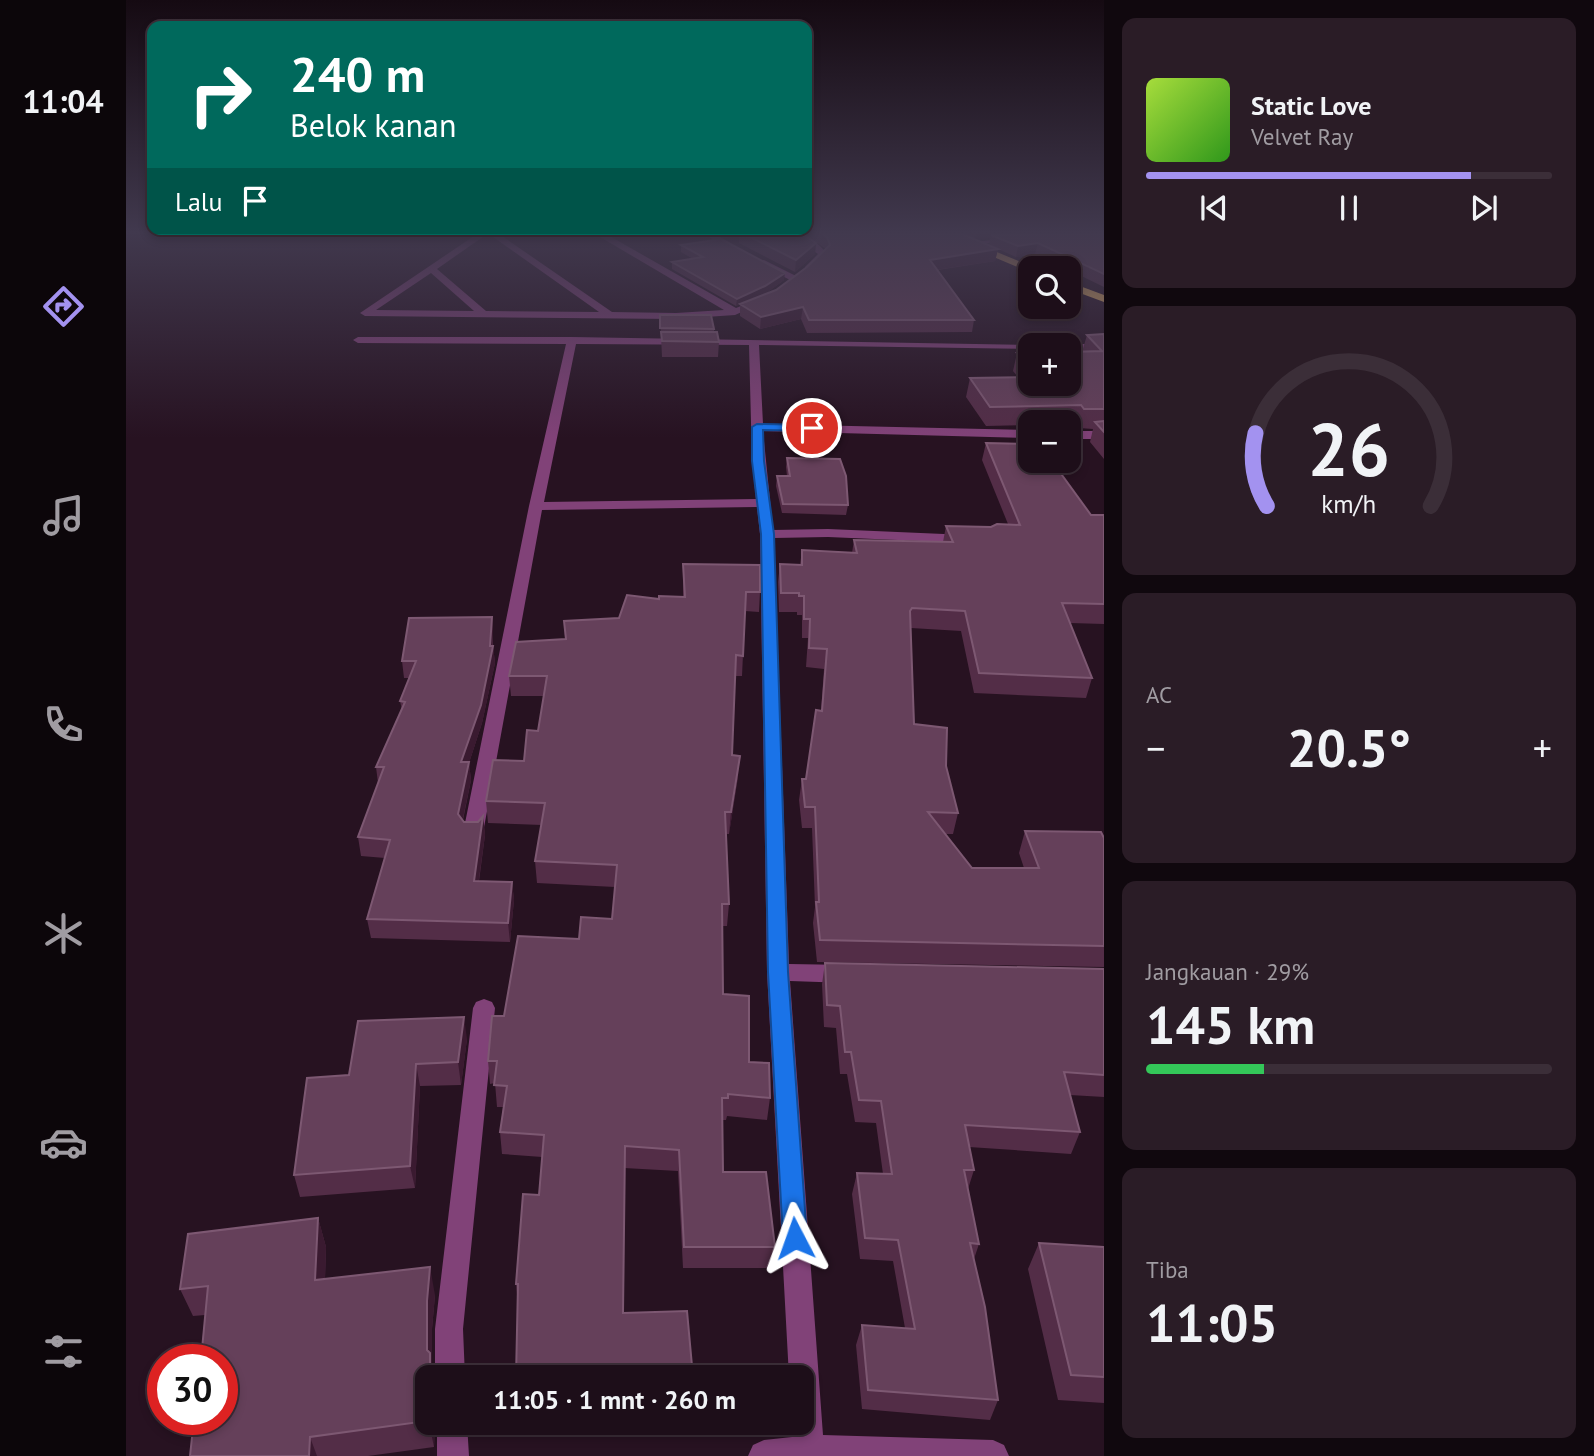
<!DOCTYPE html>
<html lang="id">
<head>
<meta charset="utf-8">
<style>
  :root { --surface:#1d0e19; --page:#2a1c26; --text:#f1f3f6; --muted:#a09ca2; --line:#3b2e38; --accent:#a392f0 }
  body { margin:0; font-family:"PT Sans",sans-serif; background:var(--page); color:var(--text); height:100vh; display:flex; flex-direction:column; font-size:26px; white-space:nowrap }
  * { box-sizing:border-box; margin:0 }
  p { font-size:23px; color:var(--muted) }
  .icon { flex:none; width:38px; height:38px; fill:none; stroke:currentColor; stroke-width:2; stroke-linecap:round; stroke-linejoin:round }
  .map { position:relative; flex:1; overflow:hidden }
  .sheet { display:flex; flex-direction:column; gap:18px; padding:18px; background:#10080e; width:490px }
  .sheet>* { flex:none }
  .banner { position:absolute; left:21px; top:21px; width:665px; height:214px; border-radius:14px; box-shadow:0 4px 10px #0003,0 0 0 2px var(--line); background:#00695c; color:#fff; overflow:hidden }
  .buttons { position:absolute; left:892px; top:256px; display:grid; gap:14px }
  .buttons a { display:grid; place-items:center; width:63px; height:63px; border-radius:14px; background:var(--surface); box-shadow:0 4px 10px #0003,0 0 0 2px var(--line); font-size:35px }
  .speed { position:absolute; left:21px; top:1344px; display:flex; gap:14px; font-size:35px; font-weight:700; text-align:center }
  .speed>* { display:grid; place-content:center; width:91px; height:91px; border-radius:50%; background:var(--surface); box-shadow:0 4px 10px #0003,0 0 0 2px var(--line); line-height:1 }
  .speed .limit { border:10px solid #d22; background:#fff; color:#111 }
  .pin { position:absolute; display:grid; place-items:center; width:60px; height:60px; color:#fff; margin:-30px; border:4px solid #fff; border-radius:50%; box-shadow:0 2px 7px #0007 }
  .me { position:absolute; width:77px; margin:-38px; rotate:356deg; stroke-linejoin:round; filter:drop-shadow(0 0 5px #0008) }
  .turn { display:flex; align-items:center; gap:24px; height:147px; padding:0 28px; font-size:32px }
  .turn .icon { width:91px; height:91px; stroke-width:2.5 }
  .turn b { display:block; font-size:49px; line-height:60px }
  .then { display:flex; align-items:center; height:66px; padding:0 28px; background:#0003; gap:14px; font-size:26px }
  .big { font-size:52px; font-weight:700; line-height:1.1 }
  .sheet .widget { flex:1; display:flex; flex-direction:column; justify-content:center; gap:10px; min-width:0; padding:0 24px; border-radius:14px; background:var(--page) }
  .sheet .dial { align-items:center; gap:0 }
  .dial svg { height:182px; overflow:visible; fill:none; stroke:var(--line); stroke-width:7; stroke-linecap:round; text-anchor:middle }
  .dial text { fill:var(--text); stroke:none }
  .song { display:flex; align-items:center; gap:21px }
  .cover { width:84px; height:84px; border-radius:10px; background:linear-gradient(135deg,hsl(80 70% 55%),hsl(110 70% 35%)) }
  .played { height:7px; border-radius:4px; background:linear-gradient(90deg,var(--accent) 80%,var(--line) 80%) }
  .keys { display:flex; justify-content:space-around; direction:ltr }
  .heat { display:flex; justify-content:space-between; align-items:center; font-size:38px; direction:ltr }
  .charge { height:10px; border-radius:5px; background:linear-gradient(90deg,#34c759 29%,var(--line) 0) }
  .trip { position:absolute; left:289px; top:1365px; width:399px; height:70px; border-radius:14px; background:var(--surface); box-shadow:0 4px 10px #0003,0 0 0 2px var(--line); font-weight:700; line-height:70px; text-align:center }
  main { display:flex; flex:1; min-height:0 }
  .menu { display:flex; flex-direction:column; width:126px; justify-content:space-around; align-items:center; background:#0c060a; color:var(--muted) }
  .menu .icon { width:49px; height:49px }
  .menu .current { color:var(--accent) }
  .menu b { font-size:32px; color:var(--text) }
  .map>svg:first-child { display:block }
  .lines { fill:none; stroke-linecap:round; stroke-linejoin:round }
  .minor { fill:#814278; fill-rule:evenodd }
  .highway { fill:#f0ba62; fill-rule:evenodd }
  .wall { fill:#532d47; fill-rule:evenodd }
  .shaded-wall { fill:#3a1a30 }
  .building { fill:#65405a; stroke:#7d5872; stroke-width:2 }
  .route { fill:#1a73e8; stroke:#114b97; stroke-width:2 }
</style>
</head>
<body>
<main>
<nav class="menu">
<b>11:04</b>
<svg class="icon current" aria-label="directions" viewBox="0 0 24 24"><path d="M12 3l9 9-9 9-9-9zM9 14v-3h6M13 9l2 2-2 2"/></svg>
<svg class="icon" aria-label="music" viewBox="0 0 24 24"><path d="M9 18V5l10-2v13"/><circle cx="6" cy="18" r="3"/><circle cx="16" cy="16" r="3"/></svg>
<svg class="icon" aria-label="phone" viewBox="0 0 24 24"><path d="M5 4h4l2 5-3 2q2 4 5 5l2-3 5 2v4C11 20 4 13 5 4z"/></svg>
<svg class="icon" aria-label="climate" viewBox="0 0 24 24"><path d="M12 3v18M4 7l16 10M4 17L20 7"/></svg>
<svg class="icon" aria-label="car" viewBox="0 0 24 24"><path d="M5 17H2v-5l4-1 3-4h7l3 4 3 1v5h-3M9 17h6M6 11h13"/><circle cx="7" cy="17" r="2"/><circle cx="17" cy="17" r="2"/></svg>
<svg class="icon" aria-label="filters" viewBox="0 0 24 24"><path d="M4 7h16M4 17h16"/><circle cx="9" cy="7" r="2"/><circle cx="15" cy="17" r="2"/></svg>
</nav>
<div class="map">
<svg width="978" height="1456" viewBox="0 0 978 1456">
  <rect width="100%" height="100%" fill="#271221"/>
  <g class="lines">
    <path class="minor" d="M351 234H361L311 269 360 311 473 312 363 234H373L486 312 550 313 598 310 469 234H480L610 308 633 299 638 302 609 315 550 319 239 316 234 313ZM305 273 348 311 250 310Z
      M578 234H589L617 251 610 253Z
      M663 234C678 234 693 242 701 254L685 271H679V267L692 254Z
      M887 237 890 241 854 244 850 242Z
      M638 260 672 277 674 279 666 281 635 265V261Z
      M446 337 909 345H905V349L633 345 637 424 905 430V438L637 431 647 530 702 529 841 535 848 539 841 543 702 537 648 538 663 964 722 965 730 968 733 974 730 980 722 983 664 981 697 1435 867 1440 878 1445 883 1456H622L627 1445 638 1440 666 1437V1423H676V1377H663L641 972 634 534 631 507 416 510 357 833 354 838H340L337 833 403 506 440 344 232 343 227 340 232 337ZM450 344 623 345 626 461 630 499 418 502Z
      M943 344H978V350H943V345H940Z
      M943 431H978V439H943Z
      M358 999 366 1002 369 1008 337 1329 339 1377H309V1329L347 1008 350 1002Z
      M311 1423H341L343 1456H311Z"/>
    <path class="highway" d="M813 234H828L909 268H905V272L901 271Z
      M943 282 978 295V302L943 289Z"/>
  </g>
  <path class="wall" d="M677 234 690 243 689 254 669 272 613 243V235Z
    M678 234H978V287L943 270V268H938L909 254 890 257 872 249 869 261 812 270 848 320 846 332 681 333 675 319 634 329 614 316V304L610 306 546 269V262L567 259 555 252V245L658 280 639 294 650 290 681 267 700 249ZM860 238H864L863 246 849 240Z
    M534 315 588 329V332L593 342 592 357H536Z
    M978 334V459L964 442 967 429 953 428 950 425H943V422H905V425L860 426 840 397 844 378 892 377 887 371 891 353 905 352V383L956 352 961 335Z
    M860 443 965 515H978V624L944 623 966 678 960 698 848 693 835 631 785 628 788 724 820 766 832 813 827 834H819L846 868H898L893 853 899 831 978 838V967L691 962 687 923 689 907 686 828H676L673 800 676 779H680L695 711 698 669 680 667 682 638H676V615H671V612H653L652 582 654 564 674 565 676 550 726 553 728 540 817 542 820 526 865 527 882 524 856 460Z
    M661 458 722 505 720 515 656 513 650 486 651 476H661L660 467Z
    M557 564 634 592 633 612 619 611 616 676H609L606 755 612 777 603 834H600L603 904 601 926H596L597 994 623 1062 644 1098 641 1120 601 1116 600 1120H596L597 1172 649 1247 645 1268H557L552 1171 498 1168 497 1313 567 1377 392 1305 390 1284 413 1195 416 1157 376 1154 374 1132 377 1107H371L369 1083 364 1084 362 1061 378 1016 453 939 486 919 489 887 411 883 409 861 416 825 362 823 360 801 398 761 412 731 418 696H385L383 676 439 639 438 621 493 618 533 599 557 597Z
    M366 617 367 634V646L369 663 356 723 343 763 345 780 337 820 338 822H352L357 816 359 835 353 881 386 882 388 900 384 942 245 938 241 919 259 858 235 856 232 837 252 783 250 767 276 710 274 701 283 678H278L276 661Z
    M699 963 978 969V1097L944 1095 954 1132 945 1154 843 1147 848 1170 842 1189 853 1244 848 1259 872 1400 864 1420 736 1409 730 1345 736 1325 779 1328 767 1261 734 1259 726 1194 731 1173 757 1174 750 1123 729 1122 721 1074H714L710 1028 698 1027 696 984Z
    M341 1039 335 1085 294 1086 289 1188 174 1197 168 1175 223 1075Z
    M192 1218 200 1247 199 1279 309 1295 306 1329V1364L309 1377H301V1423H309L308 1447 242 1456H64L79 1315 67 1316 54 1289Z
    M913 1243 978 1247V1403L932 1400 902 1269Z
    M390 1423H568V1429L392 1437Z"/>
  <path class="shaded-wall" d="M850 234H888L865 235 864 238 849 240Z
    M690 243 689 254 669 272 670 260Z
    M912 243 909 254 890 257 892 246Z
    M872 249 869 261 802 271 804 260Z
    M659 273 658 280 639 294 610 306 611 299Z
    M677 307 675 319 634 329 635 317Z
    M366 617 367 634 366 652 367 646 369 663 356 723 343 763 345 780 334 832 332 814 335 762 364 646Z
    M614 756 612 777 603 834 605 812Z
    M357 816 359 835 350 900 348 881Z
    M386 882 388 900 384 942 382 923Z
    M338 1017 341 1039 335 1085 332 1062Z
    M290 1064 294 1086 289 1188 284 1166Z
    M192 1218 200 1247 198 1308 189 1280Z
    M304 1267 309 1295 306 1329V1364L309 1377H304L301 1350V1301Z
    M303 1423H309L308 1447Z
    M184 1437 191 1456H183Z"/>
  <path class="building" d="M618 234H677L690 243 670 260Z
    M697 234H836L872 249 804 260 848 320H683L677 307 635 317 614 304 650 290 681 267 704 245 701 237Z
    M978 234V274L912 243 892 246 865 235Z
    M595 239 659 273 639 286 611 299 546 262 577 257 555 245Z
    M534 315H585L588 329 534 328Z
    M535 332H591L593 342 536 341Z
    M978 334V409H958L955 405 864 407 844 378 905 377V383H943V352L976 351 961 335Z
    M905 352V369L891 353Z
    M978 421V432L969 422Z
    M860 443 905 444V460H925L965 515H978V604L936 603 966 678 853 673 839 611 786 608 784 611 788 724 821 728 820 766 832 813 802 812 846 868H913L899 831 975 832 978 838V946L694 940 690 902H693L689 807H679L676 779H680L690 710 696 711 701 649 683 648 684 619H678V596H673V593H655L654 564 676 565V550L731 553 728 540 827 542 820 526 865 527 871 524 894 525Z
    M661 458 714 459 720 476 722 505 657 504 651 476H664Z
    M557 564 634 565V592H620L617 656 610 655 606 755 614 756 605 812H599L603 904H596L597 994 623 996V1062L643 1063 644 1098 602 1094V1098H596L597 1172H640L649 1247H558L553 1150 499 1146 497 1313 561 1311 567 1377H390L392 1284H390L397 1194 413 1195 418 1135 374 1132 381 1086 368 1085 371 1061H362L366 1016H378L392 936 453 939 455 917 486 919 491 865 409 861 419 803 360 801 367 760 398 761 401 730 412 731 421 676H383L390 642 440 639 438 621 493 618 501 595 533 599V596L559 597Z
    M366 617 364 646H367L355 705 335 762H343L332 814 338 822H352L357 816 348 881 386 882 382 923 241 919 264 840 232 837 258 767H250L279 702 274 701 290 661H276L283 618Z
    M699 963 978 969V1075L938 1072 954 1132 839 1125 848 1170H838L853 1244 844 1243 859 1307 872 1400 742 1390 736 1325 789 1329 772 1240 739 1238 731 1173 766 1174 755 1101 733 1100 725 1052H719L714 1006 701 1005Z
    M338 1017 332 1062 290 1064 284 1166 168 1175 181 1078 223 1075 232 1021Z
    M192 1218 189 1280 304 1267 301 1301V1350L304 1353V1377H301V1421L184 1437 183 1456H64L68 1419H96V1360H75L82 1286 54 1289 62 1234Z
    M913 1243 978 1247V1377L945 1375Z"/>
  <linearGradient id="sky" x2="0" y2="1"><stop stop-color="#150a12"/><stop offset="0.53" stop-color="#41394e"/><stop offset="1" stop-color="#41394e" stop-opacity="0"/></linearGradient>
  <rect width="978" height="438" fill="url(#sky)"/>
  <path class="route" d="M631 424 686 425 691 428 686 431 637 430 638 461 648 534 662 972 681 1238 678 1246 669 1249 660 1246 657 1238 642 972 635 534 626 461V427Z"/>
</svg>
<div class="buttons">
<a><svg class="icon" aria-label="search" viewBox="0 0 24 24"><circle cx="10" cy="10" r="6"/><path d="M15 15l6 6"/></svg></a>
<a>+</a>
<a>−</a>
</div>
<div class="speed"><div class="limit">30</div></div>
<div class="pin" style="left:686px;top:428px;background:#d93025"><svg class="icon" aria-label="arrive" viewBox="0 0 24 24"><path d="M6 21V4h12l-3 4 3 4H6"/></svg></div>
<svg class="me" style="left:669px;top:1238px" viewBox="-20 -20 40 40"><path d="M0-17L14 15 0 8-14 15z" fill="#1a73e8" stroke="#fff" stroke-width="4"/></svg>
<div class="trip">11:05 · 1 mnt · 260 m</div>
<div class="banner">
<div class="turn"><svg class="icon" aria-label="right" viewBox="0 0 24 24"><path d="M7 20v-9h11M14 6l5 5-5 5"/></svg><div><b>240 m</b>Belok kanan</div></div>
<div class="then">Lalu<svg class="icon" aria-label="arrive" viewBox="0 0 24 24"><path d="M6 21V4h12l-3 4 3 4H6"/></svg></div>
</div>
</div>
<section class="sheet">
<div class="widget">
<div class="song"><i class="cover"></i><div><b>Static Love</b><p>Velvet Ray</p></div></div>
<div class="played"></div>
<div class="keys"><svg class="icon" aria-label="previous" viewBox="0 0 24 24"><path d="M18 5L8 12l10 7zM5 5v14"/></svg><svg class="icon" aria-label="pause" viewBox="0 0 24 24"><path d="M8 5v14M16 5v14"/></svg><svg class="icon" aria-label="next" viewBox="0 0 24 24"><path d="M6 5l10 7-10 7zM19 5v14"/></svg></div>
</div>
<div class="widget dial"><svg viewBox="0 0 100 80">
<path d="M14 69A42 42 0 1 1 86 69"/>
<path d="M14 69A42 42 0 0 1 9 37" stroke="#a392f0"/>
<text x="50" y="56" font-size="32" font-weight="700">26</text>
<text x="50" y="72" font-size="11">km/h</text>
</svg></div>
<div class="widget"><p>AC</p>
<div class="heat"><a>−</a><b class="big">20.5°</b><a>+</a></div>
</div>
<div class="widget"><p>Jangkauan · 29%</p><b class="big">145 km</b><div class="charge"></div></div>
<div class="widget"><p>Tiba</p><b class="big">11:05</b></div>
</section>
</main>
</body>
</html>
